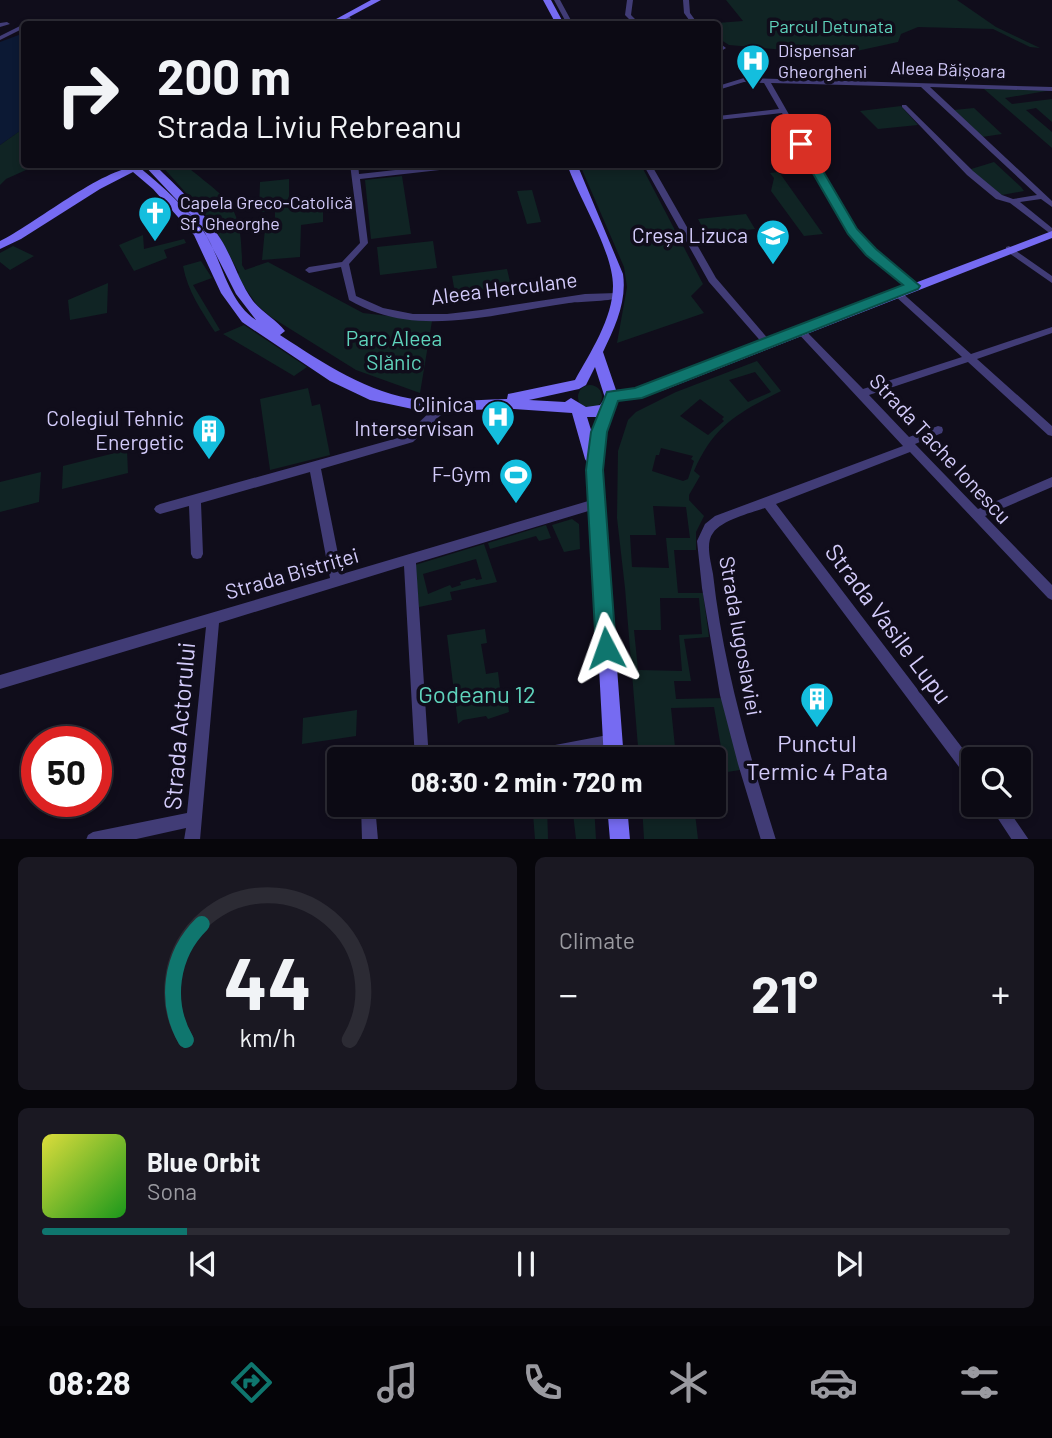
<!DOCTYPE html>
<html lang="en">
<head>
<meta charset="utf-8">
<style>
  :root { --surface:#0c0a14; --page:#1a1822; --text:#f1f3f6; --muted:#9a9aa0; --line:#2c2b34; --accent:#0f766e }
  body { margin:0; font-family:Barlow,sans-serif; background:var(--page); color:var(--text); height:100vh; display:flex; flex-direction:column; font-size:26px; white-space:nowrap }
  * { box-sizing:border-box; margin:0 }
  p { font-size:23px; color:var(--muted) }
  .icon { flex:none; width:38px; height:38px; fill:none; stroke:currentColor; stroke-width:2; stroke-linecap:round; stroke-linejoin:round }
  .map { position:relative; height:839px; overflow:hidden }
  .sheet { display:flex; flex-direction:column; gap:18px; padding:18px; background:#07060b; flex:1 }
  .sheet>* { flex:none }
  .hud { position:absolute; left:21px; top:21px; width:700px; height:147px; border-radius:7px; box-shadow:0 4px 10px #0003,0 0 0 2px var(--line); background:#0c0a14; color:var(--text); overflow:hidden }
  .controls { position:absolute; left:961px; top:747px; display:grid; gap:14px }
  .controls a { display:grid; place-items:center; width:70px; height:70px; border-radius:7px; background:var(--surface); box-shadow:0 4px 10px #0003,0 0 0 2px var(--line); font-size:35px }
  .speed { position:absolute; left:21px; top:726px; display:flex; gap:14px; font-size:35px; font-weight:700; text-align:center }
  .speed>* { display:grid; place-content:center; width:91px; height:91px; border-radius:50%; background:var(--surface); box-shadow:0 4px 10px #0003,0 0 0 2px var(--line); line-height:1 }
  .speed .limit { border:10px solid #d22; background:#fff; color:#111 }
  .pin { position:absolute; display:grid; place-items:center; width:60px; height:60px; color:#fff; margin:-30px; border-radius:14px; box-shadow:0 4px 10px #0006 }
  .me { position:absolute; width:77px; margin:-38px; rotate:356deg; stroke-linejoin:round; filter:drop-shadow(0 0 5px #0008) }
  .turn { display:flex; align-items:center; gap:24px; height:147px; padding:0 21px; font-size:32px }
  .turn .icon { width:91px; height:91px; stroke-width:2.5 }
  .turn b { display:block; font-size:49px; line-height:60px }
  .big { font-size:52px; font-weight:700; line-height:1.1 }
  .sheet .card { flex:1; display:flex; flex-direction:column; justify-content:center; gap:10px; min-width:0; padding:0 24px; border-radius:10px; background:var(--page) }
  .sheet .dial { align-items:center; gap:0 }
  .dial svg { height:182px; overflow:visible; fill:none; stroke:var(--line); stroke-width:7; stroke-linecap:round; text-anchor:middle }
  .dial text { fill:var(--text); stroke:none }
  .song { display:flex; align-items:center; gap:21px }
  .cover { width:84px; height:84px; border-radius:10px; background:linear-gradient(135deg,hsl(60 70% 55%),hsl(120 70% 35%)) }
  .played { height:7px; border-radius:4px; background:linear-gradient(90deg,var(--accent) 15%,var(--line) 15%) }
  .keys { display:flex; justify-content:space-around; direction:ltr }
  .heat { display:flex; justify-content:space-between; align-items:center; font-size:38px; direction:ltr }
  .sheet .tiles { flex:1; display:grid; gap:18px; grid-template-columns:1fr 1fr }
  .card:last-child { grid-column:span 2 }
  .trip { position:absolute; left:327px; top:747px; width:399px; height:70px; border-radius:7px; background:var(--surface); box-shadow:0 4px 10px #0003,0 0 0 2px var(--line); font-weight:700; line-height:70px; text-align:center }
  .menu { display:flex; height:112px; justify-content:space-around; align-items:center; background:#050408; color:var(--muted) }
  .menu .icon { width:49px; height:49px }
  .menu .current { color:var(--accent) }
  .menu b { font-size:32px; color:var(--text) }
  .map>svg:first-child { display:block }
  .green { fill:#102424; fill-rule:evenodd }
  .water { fill:#0c1934 }
  .lines { fill:none; stroke-linecap:round; stroke-linejoin:round }
  .street { fill:#413c76; fill-rule:evenodd }
  .secondary { fill:#766bf2; fill-rule:evenodd }
  .route { fill:#0f766e; stroke:#0a4d48; stroke-width:2 }
  .labels { text-anchor:middle; stroke-width:7; stroke-linejoin:round; paint-order:stroke }
  .far-park-label { font-size:18px; fill:#5fd3bc; stroke:#100d1b }
  .far-poi-label { font-size:18px; fill:#d3cbfa; stroke:#100d1b; text-anchor:start }
  .far-street-label { font-size:18px; fill:#d3cbfa; stroke:#100d1b }
  .poi-label { font-size:21px; fill:#d3cbfa; stroke:#100d1b; text-anchor:end }
  .street-label { font-size:21px; fill:#d3cbfa; stroke:#100d1b }
  .park-label { font-size:21px; fill:#5fd3bc; stroke:#100d1b }
  .near-street-label { font-size:24px; fill:#d3cbfa; stroke:#100d1b }
  .near-park-label { font-size:24px; fill:#5fd3bc; stroke:#100d1b }
  .near-poi-label { font-size:24px; fill:#d3cbfa; stroke:#100d1b }
</style>
</head>
<body>
<div class="map">
<svg width="1052" height="840" viewBox="0 0 1052 840">
  <rect width="100%" height="100%" fill="#100d1b"/>
  <path class="green" d="M726 0H957L996 27 1040 48 1030 47 993 29 918 27 901 34 898 42 852 52 854 56 729 45 718 38V24H704L743 21Z
    M984 89 1052 90 1005 98 1012 104 1052 99V122L1036 108 1026 110 1052 132V148Z
    M901 106 918 125 878 129 860 111Z
    M974 108 1002 134 982 137 954 110Z
    M24 128V164L37 165 6 179 0 185V145Z
    M994 162 1021 187 1024 191 1002 195 968 170Z
    M161 165H185C230 202 242 203 242 265L245 270 268 262 363 313 432 321 420 393 356 370 271 317 257 305 236 275 239 273 211 221Z
    M580 165H641L703 284 691 296 704 313 617 343 627 287 624 267Z
    M779 172 823 234 804 236 771 191 774 178 770 173Z
    M402 176 411 234 371 239 365 180Z
    M289 179V204L323 200V222L301 225 300 257 262 260 265 229 275 228V211L259 212 260 182Z
    M532 190 541 222 527 224 517 191Z
    M746 214 755 229 706 234 698 219Z
    M143 235 144 249 184 239 186 243 164 250 167 258 134 271 119 245Z
    M433 241 437 268 380 275 377 247Z
    M13 246 34 256 10 270 0 262V253Z
    M201 261 212 278 193 285 220 330 215 332C201 310 188 292 183 266Z
    M507 269 511 286 455 293 452 276Z
    M108 283 107 313 70 320 68 300Z
    M244 325 307 367 294 376 223 334Z
    M757 361 781 391C739 412 713 426 694 471L700 476 689 495V500L704 516 696 532V550H674L678 593H703L709 637 684 639 691 681H674L676 699 724 698 740 770 714 774V760L691 759 690 754 722 753 714 707 671 708 675 747H644L645 759H639L625 588 617 518 618 451 628 420 636 412 676 392ZM755 372 771 392 748 402 729 380ZM700 399 724 417 722 419 724 421 708 435 680 416ZM661 448 693 456 691 459 694 461 688 479 683 481 652 471 656 455H659ZM653 506 686 507 690 538H666L669 568 632 567 630 535H656ZM660 598H699L702 634 679 635 682 671 638 670 634 630H661Z
    M578 397a12 12 0 1 1 24 0a12 12 0 1 1-24 0Z
    M308 388 312 406 320 404 330 455 270 470 260 399Z
    M127 450 128 473 62 489 63 466Z
    M41 472 39 502 0 512V482Z
    M572 519 579 524 580 549 564 552 552 525Z
    M546 525 551 538 539 541 536 536 490 549 488 543Z
    M484 544 497 582 450 592 452 600 419 607 415 565ZM476 559 482 579 476 580 475 578 460 582 461 585 452 588 450 585 428 594 423 574Z
    M485 629 487 643 481 644 486 674 498 672 502 705H508L509 712 488 719 486 716 463 720 458 724 447 635Z
    M357 710 356 736 302 744 303 718Z
    M523 805H547L548 839H535L533 814 524 815Z
    M572 805H594L596 839H576Z
    M642 805H694L698 839H644Z"/>
  <path class="water" d="M24 33V128L0 145V42Z"/>
  <g class="lines">
    <path class="street" d="M554 0H560L573 24H567Z
      M627 0H633L631 15 640 24H634L625 15Z
      M683 0H689L690 13 698 24H692L684 13Z
      M345 16H349L354 24H348Z
      M0 23 7 22 10 24 0 27Z
      M24 24V28L0 40V36Z
      M718 42 726 48 718 53Z
      M744 78 1052 87V91L930 87 1052 201V207L1041 199 1020 202 1052 228V235L1010 203 996 199 967 175 902 107V105H906L973 171 1002 195 1013 199 1037 195 921 87 771 83 855 230 874 250 918 286 916 288H910L868 254 849 233 782 113 718 120V116L779 109 764 83 744 82 718 90V86Z
      M350 164H358L359 174 450 164H478L475 166 360 179 368 243 349 264 356 296 383 308 413 314H447L481 310 585 294 617 293 622 296C613 302 582 301 569 303 510 311 436 333 378 313 368 310 358 305 349 300L341 267 309 273 305 270 309 267 342 262 360 243Z
      M643 164H651L716 278 770 341 772 343 770 345H764L709 282Z
      M1009 246 1052 276V283L1006 251V247Z
      M897 290 900 291 971 354 1052 327V333L977 359 1052 426V436L1048 435 968 362 869 395 909 437 938 426 942 427 943 430 942 433 915 444 978 509 1052 477V487L985 516 1052 585V600L1048 598 910 452 776 504 973 762V781L968 779 765 508C751 513 722 520 713 533 705 543 711 562 713 574 723 665 749 753 776 840H761L738 764 720 695 702 588 697 541 705 524 715 516 903 446 795 330 797 328H803L863 389 962 357 894 295 892 293Z
      M442 403 446 404 447 407 446 410 413 442 321 469 342 574 595 499 599 501 601 504 599 507 595 509 416 563 429 760H415L404 566 219 623 200 840H184L186 828 132 840H86L88 835 93 832 187 813 206 627 0 689V675L330 578 310 472 201 503 203 554 201 558 197 559 193 558 191 554 189 506 160 514 156 512 154 509 156 506 160 504 405 436 438 404Z
      M613 734 618 736 620 741 618 746 613 748 553 760H506L508 755 513 753Z
      M361 805H375L378 840H362Z
      M989 805H1005L1029 840H1012Z"/>
    <path class="secondary" d="M371 0H381L336 24H327Z
      M543 0H551L564 24H556Z
      M143 164H154C178 188 202 209 220 238 233 258 239 282 253 301 263 313 277 320 285 331L280 335C325 364 367 393 420 400 448 404 479 399 507 399L508 394 513 393 575 380C590 353 613 318 613 286 613 251 579 199 567 164H577L623 274C627 302 615 327 603 352L616 390 635 389 654 382 1052 231V238L664 390 636 399 618 401 606 432 602 470 624 760H604L588 464 585 459 572 413 514 409 422 411 370 400 330 381 242 322 221 293 194 235 153 189 133 172 100 189 21 239 0 249V241C33 225 108 164 139 167 162 186 187 208 204 232 222 259 227 301 256 320L236 294 202 227ZM595 367 605 398 600 405 586 407 571 398 565 402 529 400 579 389 586 385ZM587 417H598L592 433Z
      M607 805H627L630 840H610Z"/>
  </g>
  <path class="route" d="M801 140 807 144 857 229 876 249 920 286 918 289 642 398 618 401 607 432 603 470 616 648 613 655 606 658 599 655 596 648 586 470 591 432 607 392 635 388 903 285 866 255 848 234 796 144Z"/>
  <defs>
    <g id="hospital-pin" transform="scale(1.75)"><path d="M0 17L-7.5 6A9.5 9.5 0 1 1 7.5 6Z" fill="#14bede" stroke="#100d1b"/><path d="M-5-5h3v3.5h4V-5h3V5h-3V1.5h-4V5h-3Z" fill="#fff"/></g>
    <g id="church-pin" transform="scale(1.75)"><path d="M0 17L-7.5 6A9.5 9.5 0 1 1 7.5 6Z" fill="#14bede" stroke="#100d1b"/><path d="M-1.2-6h2.4v3.5h3.3v2.4h-3.3V6h-2.4V-.1h-3.3v-2.4h3.3Z" fill="#fff"/></g>
    <g id="school-pin" transform="scale(1.75)"><path d="M0 17L-7.5 6A9.5 9.5 0 1 1 7.5 6Z" fill="#14bede" stroke="#100d1b"/><path d="M0-5L7-2L0 1L-7-2ZM-4 1L0 2.5L4 1V4Q0 6-4 4Z" fill="#fff"/></g>
    <g id="building-pin" transform="scale(1.75)"><path d="M0 17L-7.5 6A9.5 9.5 0 1 1 7.5 6Z" fill="#14bede" stroke="#100d1b"/><path d="M-4-6H4V6H1V3H-1V6H-4ZM-2.5-4.3h1.7v1.8h-1.7ZM.8-4.3h1.7v1.8H.8ZM-2.5-1h1.7V.8h-1.7ZM.8-1h1.7V.8H.8Z" fill="#fff"/></g>
    <g id="stadium-pin" transform="scale(1.75)"><path d="M0 17L-7.5 6A9.5 9.5 0 1 1 7.5 6Z" fill="#14bede" stroke="#100d1b"/><path d="M0-5a6.5 5 0 1 0 0 10a6.5 5 0 1 0 0-10ZM-3.5-1.8h7v3.6h-7Z" fill="#fff"/></g>
  </defs>
  <g fill-rule="evenodd">
    <use href="#hospital-pin" x="753" y="61"/>
    <use href="#church-pin" x="155" y="213"/>
    <use href="#school-pin" x="773" y="236"/>
    <use href="#hospital-pin" x="498" y="417"/>
    <use href="#building-pin" x="209" y="431"/>
    <use href="#stadium-pin" x="516" y="475"/>
    <use href="#building-pin" x="817" y="699"/>
  </g>
  <g class="labels">
    <g class="far-park-label">
      <text x="831" y="33">Parcul Detunata</text>
    </g>
    <g class="far-poi-label">
      <text x="778" y="57">Dispensar<tspan x="778" dy="21">Gheorgheni</tspan></text>
      <text x="180" y="209">Capela Greco-Catolică<tspan x="180" dy="21">Sf. Gheorghe</tspan></text>
    </g>
    <g class="far-street-label">
      <text transform="translate(948 70) rotate(2)" y="6">Aleea Băișoara</text>
    </g>
    <g class="poi-label">
      <text x="748" y="243">Creșa Lizuca</text>
      <text x="474" y="412">Clinica<tspan x="474" dy="24">Interservisan</tspan></text>
      <text x="184" y="426">Colegiul Tehnic<tspan x="184" dy="24">Energetic</tspan></text>
      <text x="491" y="482">F-Gym</text>
    </g>
    <g class="street-label">
      <text transform="translate(504 289) rotate(-7)" y="7">Aleea Herculane</text>
      <text transform="translate(940 449) rotate(47)" y="7">Strada Tache Ionescu</text>
      <text transform="translate(292 574) rotate(-16)" y="7">Strada Bistriței</text>
      <text transform="translate(740 636) rotate(80)" y="7">Strada Iugoslaviei</text>
    </g>
    <g class="park-label">
      <text x="394" y="346">Parc Aleea<tspan x="394" dy="24">Slănic</tspan></text>
    </g>
    <g class="near-street-label">
      <text transform="translate(888 624) rotate(53)" y="8">Strada Vasile Lupu</text>
      <text transform="translate(180 726) rotate(-85)" y="8">Strada Actorului</text>
    </g>
    <g class="near-park-label">
      <text x="477" y="703">Godeanu 12</text>
    </g>
    <g class="near-poi-label">
      <text x="817" y="752">Punctul<tspan x="817" dy="28">Termic 4 Pata</tspan></text>
    </g>
  </g>
</svg>
<div class="controls">
<a><svg class="icon" aria-label="search" viewBox="0 0 24 24"><circle cx="10" cy="10" r="6"/><path d="M15 15l6 6"/></svg></a>
</div>
<div class="speed"><div class="limit">50</div></div>
<div class="pin" style="left:801px;top:144px;background:#d93025"><svg class="icon" aria-label="arrive" viewBox="0 0 24 24"><path d="M6 21V4h12l-3 4 3 4H6"/></svg></div>
<svg class="me" style="left:606px;top:648px" viewBox="-20 -20 40 40"><path d="M0-17L14 15 0 8-14 15z" fill="#0f766e" stroke="#fff" stroke-width="4"/></svg>
<div class="trip">08:30 · 2 min · 720 m</div>
<div class="hud">
<div class="turn"><svg class="icon" aria-label="right" viewBox="0 0 24 24"><path d="M7 20v-9h11M14 6l5 5-5 5"/></svg><div><b>200 m</b>Strada Liviu Rebreanu</div></div>
</div>
</div>
<section class="sheet">
<div class="tiles">
<div class="card dial"><svg viewBox="0 0 100 80">
<path d="M14 69A42 42 0 1 1 86 69"/>
<path d="M14 69A42 42 0 0 1 21 18" stroke="#0f766e"/>
<text x="50" y="56" font-size="32" font-weight="700">44</text>
<text x="50" y="72" font-size="11">km/h</text>
</svg></div>
<div class="card"><p>Climate</p>
<div class="heat"><a>−</a><b class="big">21°</b><a>+</a></div>
</div>
<div class="card">
<div class="song"><i class="cover"></i><div><b>Blue Orbit</b><p>Sona</p></div></div>
<div class="played"></div>
<div class="keys"><svg class="icon" aria-label="previous" viewBox="0 0 24 24"><path d="M18 5L8 12l10 7zM5 5v14"/></svg><svg class="icon" aria-label="pause" viewBox="0 0 24 24"><path d="M8 5v14M16 5v14"/></svg><svg class="icon" aria-label="next" viewBox="0 0 24 24"><path d="M6 5l10 7-10 7zM19 5v14"/></svg></div>
</div>
</div>
</section>
<nav class="menu">
<b>08:28</b>
<svg class="icon current" aria-label="directions" viewBox="0 0 24 24"><path d="M12 3l9 9-9 9-9-9zM9 14v-3h6M13 9l2 2-2 2"/></svg>
<svg class="icon" aria-label="music" viewBox="0 0 24 24"><path d="M9 18V5l10-2v13"/><circle cx="6" cy="18" r="3"/><circle cx="16" cy="16" r="3"/></svg>
<svg class="icon" aria-label="phone" viewBox="0 0 24 24"><path d="M5 4h4l2 5-3 2q2 4 5 5l2-3 5 2v4C11 20 4 13 5 4z"/></svg>
<svg class="icon" aria-label="climate" viewBox="0 0 24 24"><path d="M12 3v18M4 7l16 10M4 17L20 7"/></svg>
<svg class="icon" aria-label="car" viewBox="0 0 24 24"><path d="M5 17H2v-5l4-1 3-4h7l3 4 3 1v5h-3M9 17h6M6 11h13"/><circle cx="7" cy="17" r="2"/><circle cx="17" cy="17" r="2"/></svg>
<svg class="icon" aria-label="filters" viewBox="0 0 24 24"><path d="M4 7h16M4 17h16"/><circle cx="9" cy="7" r="2"/><circle cx="15" cy="17" r="2"/></svg>
</nav>
</body>
</html>
